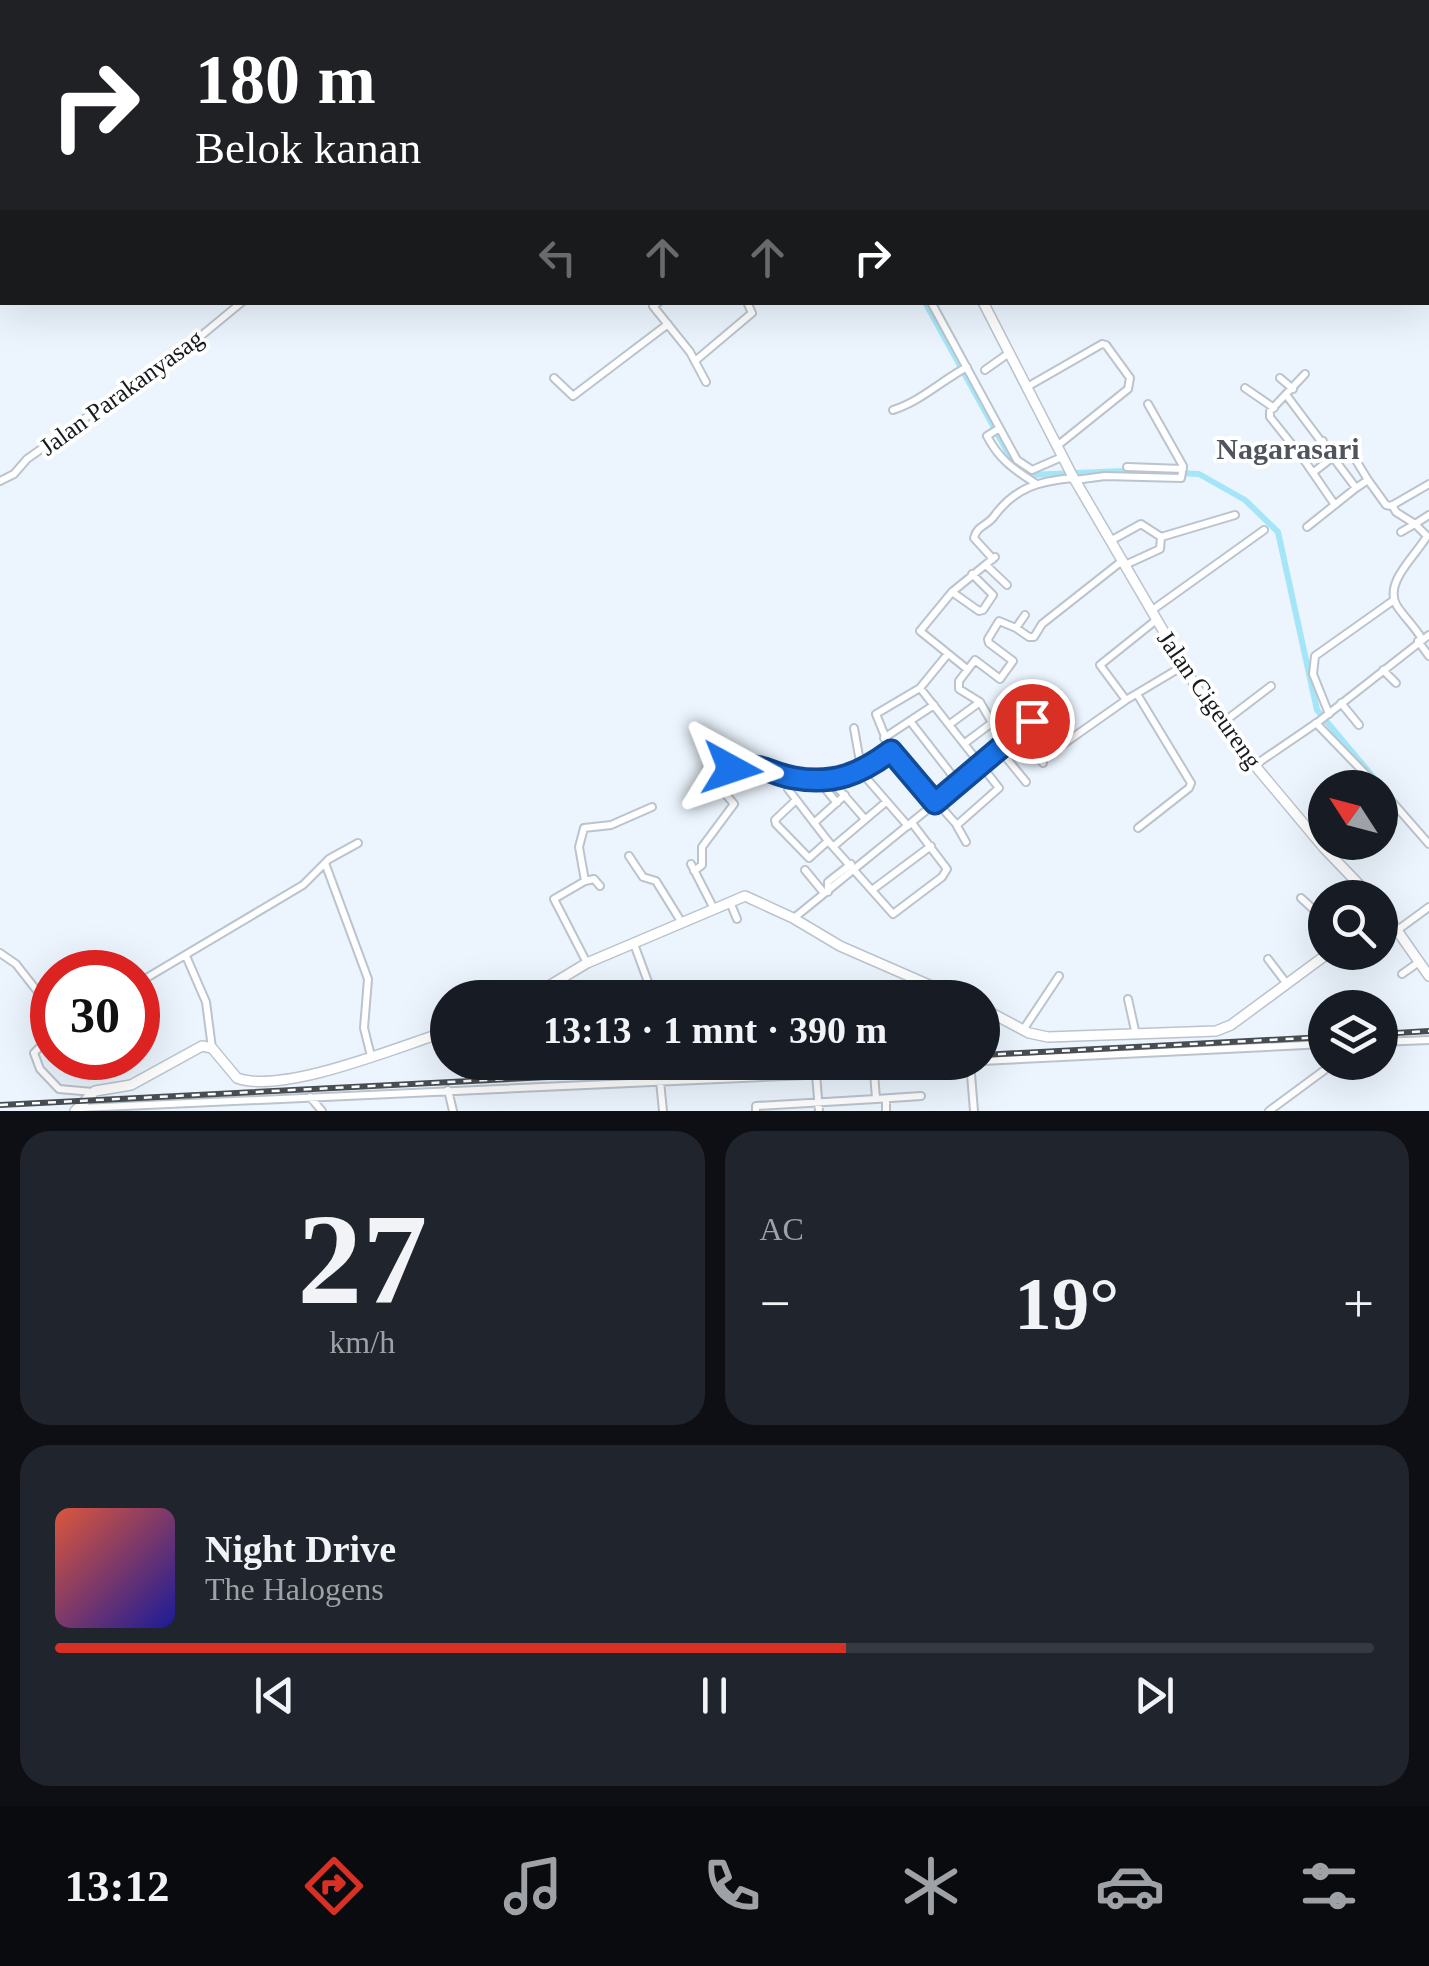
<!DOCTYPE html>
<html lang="id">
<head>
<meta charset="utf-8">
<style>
  :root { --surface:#171b24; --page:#20242c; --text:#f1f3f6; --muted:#9ea1a6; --line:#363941; --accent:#d93025 }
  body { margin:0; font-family:Georgia,serif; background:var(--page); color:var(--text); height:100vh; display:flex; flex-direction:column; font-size:38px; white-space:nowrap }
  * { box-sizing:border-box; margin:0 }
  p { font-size:32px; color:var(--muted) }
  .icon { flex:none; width:55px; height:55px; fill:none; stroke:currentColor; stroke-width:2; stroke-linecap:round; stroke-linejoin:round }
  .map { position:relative; height:1111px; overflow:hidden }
  .sheet { display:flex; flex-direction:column; gap:20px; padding:20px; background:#0d0f14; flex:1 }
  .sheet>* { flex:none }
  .banner { position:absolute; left:0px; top:0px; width:1430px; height:305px; box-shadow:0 10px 40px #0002; background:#202124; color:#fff; overflow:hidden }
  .needle { width:65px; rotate:306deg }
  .buttons { position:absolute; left:1308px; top:770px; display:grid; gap:20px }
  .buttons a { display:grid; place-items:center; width:90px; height:90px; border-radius:50%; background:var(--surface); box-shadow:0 10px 40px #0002; font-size:50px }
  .speed { position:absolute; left:30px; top:950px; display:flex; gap:20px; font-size:50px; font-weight:700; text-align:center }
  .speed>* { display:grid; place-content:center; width:130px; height:130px; border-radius:50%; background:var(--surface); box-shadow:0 10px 40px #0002; line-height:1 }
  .speed .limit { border:15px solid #d22; background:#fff; color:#111 }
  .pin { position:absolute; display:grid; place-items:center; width:85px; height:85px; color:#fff; margin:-42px; border:5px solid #fff; border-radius:50%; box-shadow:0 2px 10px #0007 }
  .me { position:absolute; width:110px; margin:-55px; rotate:95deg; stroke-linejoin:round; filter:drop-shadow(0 0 8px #0008) }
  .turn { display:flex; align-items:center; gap:35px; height:210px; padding:0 30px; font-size:45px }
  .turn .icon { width:130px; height:130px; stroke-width:2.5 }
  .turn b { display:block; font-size:70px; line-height:85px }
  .lanes { display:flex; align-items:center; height:95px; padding:0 30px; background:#0003; justify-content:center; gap:50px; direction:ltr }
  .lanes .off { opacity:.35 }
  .big { font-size:75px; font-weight:700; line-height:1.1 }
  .sheet .tile { flex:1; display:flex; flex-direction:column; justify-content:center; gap:15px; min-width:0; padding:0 35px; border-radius:30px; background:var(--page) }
  .sheet .dial { align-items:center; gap:0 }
  .dial b { font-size:130px; line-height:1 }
  .song { display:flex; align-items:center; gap:30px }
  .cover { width:120px; height:120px; border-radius:15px; background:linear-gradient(135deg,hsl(10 70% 55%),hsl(240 70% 35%)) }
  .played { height:10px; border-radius:5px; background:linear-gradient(90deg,var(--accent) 60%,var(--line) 60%) }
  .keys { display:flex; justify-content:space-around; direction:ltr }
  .heat { display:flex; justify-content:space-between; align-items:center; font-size:55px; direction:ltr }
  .sheet .tiles { flex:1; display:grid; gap:20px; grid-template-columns:1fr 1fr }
  .tile:last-child { grid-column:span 2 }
  .trip { position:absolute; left:430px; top:980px; width:570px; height:100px; border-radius:50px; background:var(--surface); box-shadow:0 10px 40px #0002; font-weight:700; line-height:100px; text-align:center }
  .tab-bar { display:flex; height:160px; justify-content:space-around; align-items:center; background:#090b0e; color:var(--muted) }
  .tab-bar .icon { width:70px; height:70px }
  .tab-bar .active { color:var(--accent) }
  .tab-bar b { font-size:45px; color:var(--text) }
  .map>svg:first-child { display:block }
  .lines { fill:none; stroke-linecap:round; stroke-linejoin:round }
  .canal { stroke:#a4e6f7; stroke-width:6 }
  .minor-casing { stroke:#bbc4cd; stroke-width:10 }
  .tertiary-casing { stroke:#bbc4cd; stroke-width:12 }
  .minor { stroke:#fff; stroke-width:6 }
  .tertiary { stroke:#fff; stroke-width:9 }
  .rail-casing { stroke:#484d52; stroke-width:6 }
  .rail { stroke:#fff; stroke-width:2.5; stroke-dasharray:8; stroke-linecap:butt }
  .route-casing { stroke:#114b97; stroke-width:25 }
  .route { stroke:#1a73e8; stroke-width:18 }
  .labels { text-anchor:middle; stroke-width:8; stroke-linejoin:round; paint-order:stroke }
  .street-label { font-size:25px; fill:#161a1d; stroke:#fff }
  .quarter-label { font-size:30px; font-weight:bold; fill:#4e555d; stroke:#fff }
</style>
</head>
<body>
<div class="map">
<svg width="1429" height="1111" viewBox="0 0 1429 1111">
  <rect width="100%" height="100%" fill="#ecf5fe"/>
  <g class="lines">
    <path class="canal" d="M774 0 775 2
      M925 302 1008 453 1027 475 1124 471 1199 474 1245 500 1278 532 1317 710 1384 790"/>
    <g class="minor-casing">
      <path id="minor" d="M24 0 25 2
        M61 0 63 2
        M98 0 100 2
        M290 0 293 2
        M1107 0 1110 2
        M268 2 273 0
        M329 2 334 0
        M477 2 479 0
        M548 2 550 0
        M1023 2 1026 0
        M0 21 2 25
        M0 72 2 75
        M0 86 2 85
        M0 144 2 143
        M0 178 2 176
        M659 302 653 306 690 352 706 382
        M931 302 1017 460 1032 470 1062 457
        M695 361 752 313 747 302
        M985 370 1009 353
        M1305 374 1270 411V417L1302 457 1323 441
        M554 378 573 396 668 324
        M1280 378 1293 389
        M1027 387 1102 344 1106 345 1130 378 1128 389 1057 446
        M1245 388 1274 408
        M1287 396 1356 488 1368 480 1386 505 1391 506 1429 484
        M893 410C921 401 941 381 967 367
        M998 429 987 436C999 459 1013 469 1035 483
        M1302 457 1335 505
        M1357 462 1368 480
        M1127 467 1183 469
        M1315 471 1333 457
        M1075 480 1105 476 1181 478 1183 466 1148 404
        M0 481 14 474 27 459 196 340 242 302
        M1392 505 1396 512 1415 524 1401 532
        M1307 527 1356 488
        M1112 540 1141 524 1161 537 1235 515
        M993 559 974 538C977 525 988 526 995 515 1016 487 1040 481 1073 478
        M986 565 1007 585
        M1125 565 1160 549 1161 537
        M952 592 979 611 983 610 993 595 972 574
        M1151 611 1264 530
        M1016 628 1029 637H1034L1042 624 1122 561
        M1422 639C1415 627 1405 618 1397 606 1383 583 1415 557 1427 536L1415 524 1429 515
        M1418 641 1429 656
        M967 669 920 631 952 592 995 557
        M1383 670 1396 683
        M920 688 999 788 957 825 891 751 876 714 920 688 947 655
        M1137 694 1191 783 1189 788 1138 828
        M1126 700 1100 665 1155 621
        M980 702 959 689V681L975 660 1000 679 1013 661 989 643 988 639 999 621 1016 628 1025 615
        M1341 703 1359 725
        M1329 714 1313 674 1315 656 1394 600
        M910 721 959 784
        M1028 723 1035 709 1056 693
        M1316 723 1379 788
        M950 724 980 702 991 721
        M1221 724 1271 686
        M854 728 862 773 908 826
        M884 738 934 705
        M965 743 1001 716 1043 763
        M1000 750 1026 782
        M1255 765 1318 722 1429 635
        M830 779 864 818
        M819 781 837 803
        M1380 788 1429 844
        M788 789 828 841
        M796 800 775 820 776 824 809 858 828 841 893 914 942 877 947 869 912 823
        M814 823 845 795
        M957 826 966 842
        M834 846 886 802
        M629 856 643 877 656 881 682 923
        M325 863 368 979 364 1028 371 1056
        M691 864 714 909
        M805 870 824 893
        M694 871 702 865V847L734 804 722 790C731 742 787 780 818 781 847 781 869 768 891 751
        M585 881 594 879 600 886
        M872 890 931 846
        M828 892V882L851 864
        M1301 898 1325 920
        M730 902 737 919
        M794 918 1019 735 1028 723 1041 721 1056 740 1065 743 1126 700 1183 666
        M1399 929 1429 907
        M634 944 651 990
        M0 953 16 964 52 1010
        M186 956 206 1002 212 1048
        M1268 959 1287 984
        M587 963 554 899 585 881 579 847 584 828 611 825 652 807
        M1402 974 1419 962
        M138 983 303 885 329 859 358 843
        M1128 999 1136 1035
        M1023 1030 1059 976
        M52 1035 34 1053 40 1069 59 1089 93 1092
        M1380 1042 1429 1040
        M982 1061 1325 1044
        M970 1062 974 1111
        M874 1072 876 1099 921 1096
        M816 1074 819 1111
        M660 1081 663 1111
        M448 1090 453 1111
        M310 1097 322 1111
        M886 1099V1111
        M81 1108 874 1072 964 1062
        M756 1111V1106L876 1099
        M1269 1111 1330 1066V1062"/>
    </g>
    <g class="tertiary-casing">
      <path id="tertiary" d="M834 0 836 2
        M983 302 1072 475 1198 690 1226 731 1324 848 1372 898
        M1380 906 1429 976
        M529 998 587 963 745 896 793 918 840 946 959 998
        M982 1008 1029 1033 1048 1037 1216 1031 1231 1025 1330 952
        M75 1111 95 1091 131 1085 202 1046 212 1048 237 1078C283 1095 400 1046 448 1031"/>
    </g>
    <use href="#minor" class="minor"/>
    <use href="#tertiary" class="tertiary"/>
    <g class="rail-casing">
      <path id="rail" d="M1380 1034 1429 1031
        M982 1055 1325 1037
        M0 1105 840 1062"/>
    </g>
    <use href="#rail" class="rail"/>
  </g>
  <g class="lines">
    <g class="route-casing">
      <path id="route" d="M732 769C765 762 766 773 794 778 834 785 860 774 891 751L935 803 1032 721"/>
    </g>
    <use href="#route" class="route"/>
  </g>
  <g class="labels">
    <g class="street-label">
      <text transform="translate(121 392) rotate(-36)" y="9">Jalan Parakanyasag</text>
      <text transform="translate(1210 699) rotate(55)" y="9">Jalan Cigeureng</text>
    </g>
    <g class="quarter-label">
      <text x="1288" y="459">Nagarasari</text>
    </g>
  </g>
</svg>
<div class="buttons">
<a><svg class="needle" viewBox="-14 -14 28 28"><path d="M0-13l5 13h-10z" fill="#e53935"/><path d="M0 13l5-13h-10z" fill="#9ea1a6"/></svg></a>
<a><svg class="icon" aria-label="search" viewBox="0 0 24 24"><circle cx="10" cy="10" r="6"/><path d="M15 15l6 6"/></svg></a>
<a><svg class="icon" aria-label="layers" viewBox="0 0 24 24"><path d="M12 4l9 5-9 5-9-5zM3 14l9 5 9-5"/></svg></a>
</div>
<div class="speed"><div class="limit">30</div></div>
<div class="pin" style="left:1032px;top:721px;background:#d93025"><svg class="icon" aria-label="arrive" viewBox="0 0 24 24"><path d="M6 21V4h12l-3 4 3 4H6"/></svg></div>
<svg class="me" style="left:732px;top:769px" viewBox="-20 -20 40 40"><path d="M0-17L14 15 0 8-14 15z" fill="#1a73e8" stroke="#fff" stroke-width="4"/></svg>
<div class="trip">13:13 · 1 mnt · 390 m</div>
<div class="banner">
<div class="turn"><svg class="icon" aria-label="right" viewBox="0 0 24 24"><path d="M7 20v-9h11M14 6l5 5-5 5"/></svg><div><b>180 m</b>Belok kanan</div></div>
<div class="lanes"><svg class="icon off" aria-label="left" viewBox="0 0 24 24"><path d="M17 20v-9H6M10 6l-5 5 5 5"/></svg><svg class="icon off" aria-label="ahead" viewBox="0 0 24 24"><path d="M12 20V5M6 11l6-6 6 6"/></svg><svg class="icon off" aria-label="ahead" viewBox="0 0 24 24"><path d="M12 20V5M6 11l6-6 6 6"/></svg><svg class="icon" aria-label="right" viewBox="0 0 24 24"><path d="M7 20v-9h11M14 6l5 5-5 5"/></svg></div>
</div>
</div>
<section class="sheet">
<div class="tiles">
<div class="tile dial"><b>27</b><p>km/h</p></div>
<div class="tile"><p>AC</p>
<div class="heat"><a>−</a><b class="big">19°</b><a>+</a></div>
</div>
<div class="tile">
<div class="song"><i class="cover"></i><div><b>Night Drive</b><p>The Halogens</p></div></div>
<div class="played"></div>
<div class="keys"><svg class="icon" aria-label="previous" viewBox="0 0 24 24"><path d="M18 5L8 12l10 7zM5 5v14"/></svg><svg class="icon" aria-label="pause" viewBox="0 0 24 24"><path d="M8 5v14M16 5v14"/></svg><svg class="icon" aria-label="next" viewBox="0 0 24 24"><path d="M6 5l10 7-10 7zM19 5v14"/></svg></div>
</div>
</div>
</section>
<nav class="tab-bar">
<b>13:12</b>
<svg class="icon active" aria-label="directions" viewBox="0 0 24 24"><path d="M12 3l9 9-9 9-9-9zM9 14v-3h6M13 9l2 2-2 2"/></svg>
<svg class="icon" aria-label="music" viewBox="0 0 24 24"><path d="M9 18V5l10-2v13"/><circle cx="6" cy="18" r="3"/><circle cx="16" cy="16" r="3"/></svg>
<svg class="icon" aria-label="phone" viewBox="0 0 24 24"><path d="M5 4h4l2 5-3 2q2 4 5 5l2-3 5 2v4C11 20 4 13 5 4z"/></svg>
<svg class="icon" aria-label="climate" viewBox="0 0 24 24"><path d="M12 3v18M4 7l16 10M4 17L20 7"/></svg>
<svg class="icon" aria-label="car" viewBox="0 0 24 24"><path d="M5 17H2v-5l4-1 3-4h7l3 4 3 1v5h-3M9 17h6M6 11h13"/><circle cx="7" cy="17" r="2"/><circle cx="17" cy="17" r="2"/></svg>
<svg class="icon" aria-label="filters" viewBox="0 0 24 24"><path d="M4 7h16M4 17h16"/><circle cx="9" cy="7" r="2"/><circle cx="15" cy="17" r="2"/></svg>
</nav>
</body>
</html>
